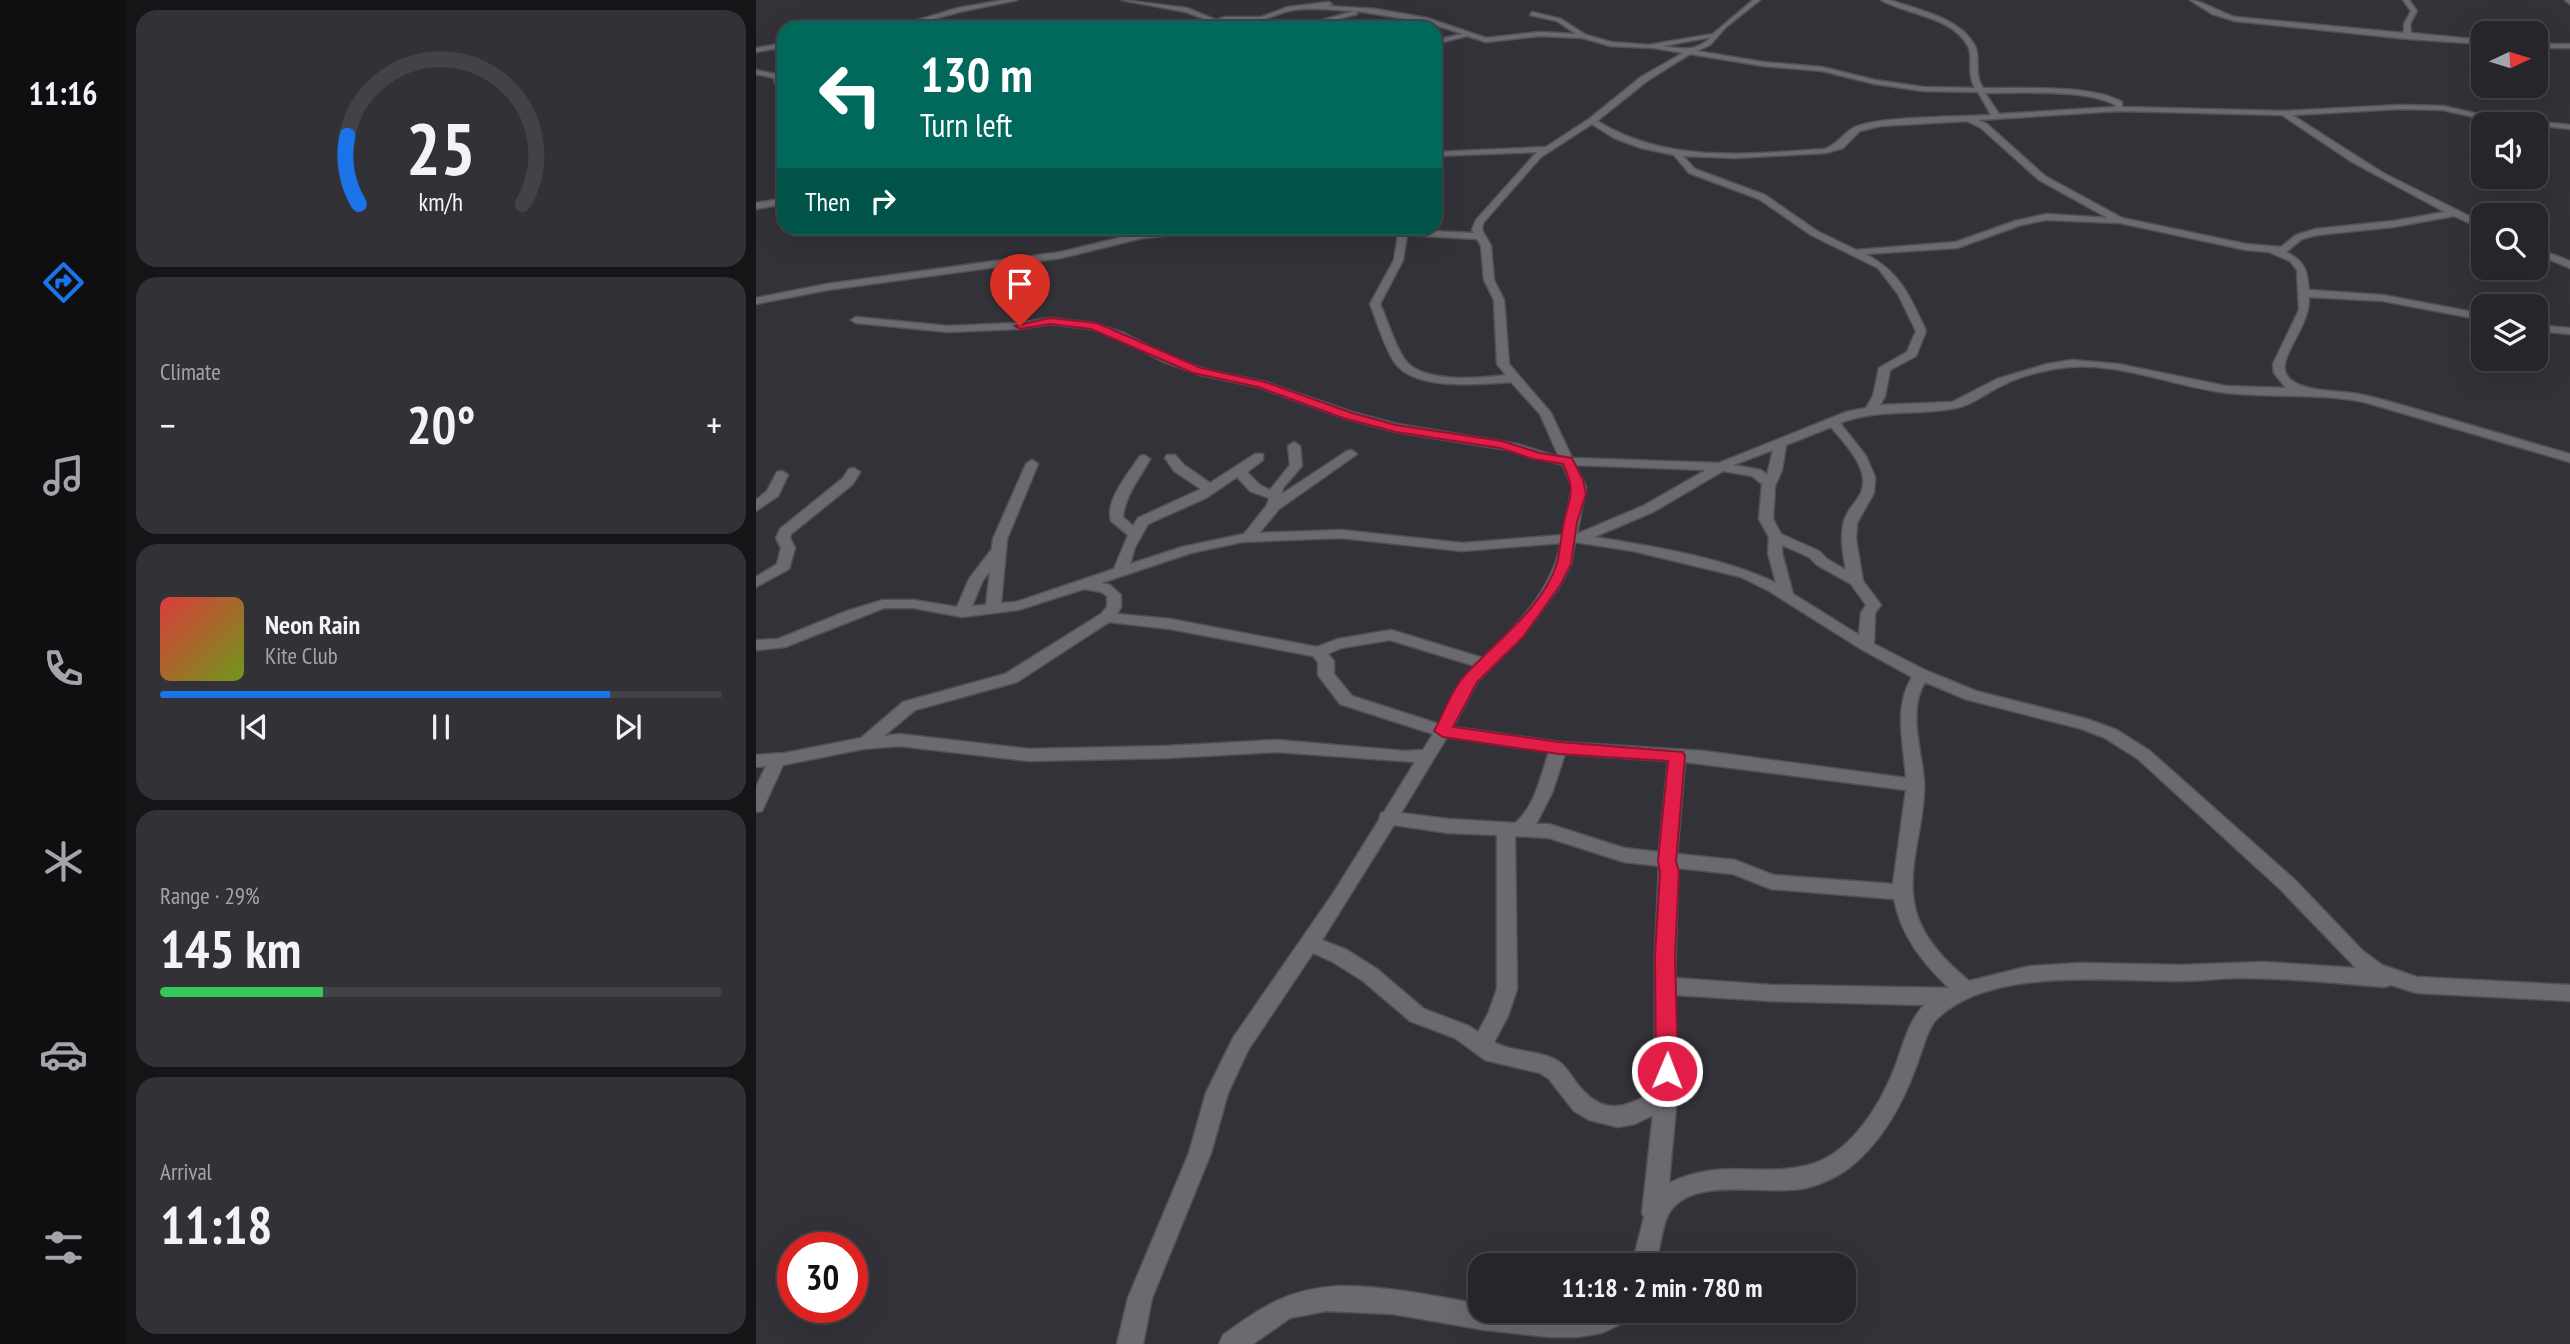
<!DOCTYPE html>
<html lang="en">
<head>
<meta charset="utf-8">
<style>
  :root { --surface:#26262a; --page:#323236; --text:#f1f3f6; --muted:#a4a5a8; --line:#424347; --accent:#1a73e8 }
  body { margin:0; font-family:"PT Sans Narrow",sans-serif; background:var(--page); color:var(--text); height:100vh; display:flex; flex-direction:column; font-size:26px; white-space:nowrap }
  * { box-sizing:border-box; margin:0 }
  p { font-size:23px; color:var(--muted) }
  .icon { flex:none; width:38px; height:38px; fill:none; stroke:currentColor; stroke-width:2; stroke-linecap:round; stroke-linejoin:round }
  .map { position:relative; flex:1; overflow:hidden }
  .sheet { display:flex; flex-direction:column; gap:10px; padding:10px; background:#151517; width:630px }
  .sheet>* { flex:none }
  .hud { position:absolute; left:21px; top:21px; width:665px; height:214px; border-radius:21px; box-shadow:0 7px 28px #0002,0 0 0 2px var(--line); background:#00695c; color:#fff; overflow:hidden }
  .needle { width:46px; rotate:86deg }
  .fabs { position:absolute; left:1715px; top:21px; display:grid; gap:14px }
  .fabs a { display:grid; place-items:center; width:77px; height:77px; border-radius:14px; background:var(--surface); box-shadow:0 7px 28px #0002,0 0 0 2px var(--line); font-size:35px }
  .speed { position:absolute; left:21px; top:1232px; display:flex; gap:14px; font-size:35px; font-weight:700; text-align:center }
  .speed>* { display:grid; place-content:center; width:91px; height:91px; border-radius:50%; background:var(--surface); box-shadow:0 7px 28px #0002,0 0 0 2px var(--line); line-height:1 }
  .speed .limit { border:10px solid #d22; background:#fff; color:#111 }
  .pin { position:absolute; display:grid; place-items:center; width:60px; height:60px; color:#fff; margin:-72px -30px; border-radius:50% 50% 50% 0; rotate:-45deg; box-shadow:0 0 7px #0007 }
  .pin .icon { rotate:45deg }
  .me { position:absolute; width:77px; margin:-38px; rotate:1deg; stroke-linejoin:round; filter:drop-shadow(0 0 5px #0008) }
  .turn { display:flex; align-items:center; gap:24px; height:147px; padding:0 28px; font-size:32px }
  .turn .icon { width:91px; height:91px; stroke-width:2.5 }
  .turn b { display:block; font-size:49px; line-height:60px }
  .then { display:flex; align-items:center; height:66px; padding:0 28px; background:#0003; gap:14px; font-size:26px }
  .big { font-size:52px; font-weight:700; line-height:1.1 }
  .sheet .tile { flex:1; display:flex; flex-direction:column; justify-content:center; gap:10px; min-width:0; padding:0 24px; border-radius:21px; background:var(--page) }
  .sheet .dial { align-items:center; gap:0 }
  .dial svg { height:182px; overflow:visible; fill:none; stroke:var(--line); stroke-width:7; stroke-linecap:round; text-anchor:middle }
  .dial text { fill:var(--text); stroke:none }
  .song { display:flex; align-items:center; gap:21px }
  .cover { width:84px; height:84px; border-radius:10px; background:linear-gradient(135deg,hsl(0 70% 55%),hsl(80 70% 35%)) }
  .played { height:7px; border-radius:4px; background:linear-gradient(90deg,var(--accent) 80%,var(--line) 80%) }
  .keys { display:flex; justify-content:space-around; direction:ltr }
  .heat { display:flex; justify-content:space-between; align-items:center; font-size:38px; direction:ltr }
  .charge { height:10px; border-radius:5px; background:linear-gradient(90deg,#34c759 29%,var(--line) 0) }
  .trip { position:absolute; left:712px; top:1253px; width:388px; height:70px; border-radius:21px; background:var(--surface); box-shadow:0 7px 28px #0002,0 0 0 2px var(--line); font-weight:700; line-height:70px; text-align:center }
  main { display:flex; flex:1; min-height:0 }
  .tabs { display:flex; flex-direction:column; width:126px; justify-content:space-around; align-items:center; background:#0f0f11; color:var(--muted) }
  .tabs .icon { width:49px; height:49px }
  .tabs .current { color:var(--accent) }
  .tabs b { font-size:32px; color:var(--text) }
  .map>svg:first-child { display:block }
  .lines { fill:none; stroke-linecap:round; stroke-linejoin:round }
  .minor-casing { stroke:#525156; stroke-width:3 }
  .minor { fill:#6c6a71; fill-rule:evenodd }
  .route { fill:#e11d48; stroke:#92132f; stroke-width:2 }
</style>
</head>
<body>
<main>
<nav class="tabs">
<b>11:16</b>
<svg class="icon current" aria-label="directions" viewBox="0 0 24 24"><path d="M12 3l9 9-9 9-9-9zM9 14v-3h6M13 9l2 2-2 2"/></svg>
<svg class="icon" aria-label="music" viewBox="0 0 24 24"><path d="M9 18V5l10-2v13"/><circle cx="6" cy="18" r="3"/><circle cx="16" cy="16" r="3"/></svg>
<svg class="icon" aria-label="phone" viewBox="0 0 24 24"><path d="M5 4h4l2 5-3 2q2 4 5 5l2-3 5 2v4C11 20 4 13 5 4z"/></svg>
<svg class="icon" aria-label="climate" viewBox="0 0 24 24"><path d="M12 3v18M4 7l16 10M4 17L20 7"/></svg>
<svg class="icon" aria-label="car" viewBox="0 0 24 24"><path d="M5 17H2v-5l4-1 3-4h7l3 4 3 1v5h-3M9 17h6M6 11h13"/><circle cx="7" cy="17" r="2"/><circle cx="17" cy="17" r="2"/></svg>
<svg class="icon" aria-label="filters" viewBox="0 0 24 24"><path d="M4 7h16M4 17h16"/><circle cx="9" cy="7" r="2"/><circle cx="15" cy="17" r="2"/></svg>
</nav>
<section class="sheet">
<div class="tile dial"><svg viewBox="0 0 100 80">
<path d="M14 69A42 42 0 1 1 86 69"/>
<path d="M14 69A42 42 0 0 1 9 39" stroke="#1a73e8"/>
<text x="50" y="56" font-size="32" font-weight="700">25</text>
<text x="50" y="72" font-size="11">km/h</text>
</svg></div>
<div class="tile"><p>Climate</p>
<div class="heat"><a>−</a><b class="big">20°</b><a>+</a></div>
</div>
<div class="tile">
<div class="song"><i class="cover"></i><div><b>Neon Rain</b><p>Kite Club</p></div></div>
<div class="played"></div>
<div class="keys"><svg class="icon" aria-label="previous" viewBox="0 0 24 24"><path d="M18 5L8 12l10 7zM5 5v14"/></svg><svg class="icon" aria-label="pause" viewBox="0 0 24 24"><path d="M8 5v14M16 5v14"/></svg><svg class="icon" aria-label="next" viewBox="0 0 24 24"><path d="M6 5l10 7-10 7zM19 5v14"/></svg></div>
</div>
<div class="tile"><p>Range · 29%</p><b class="big">145 km</b><div class="charge"></div></div>
<div class="tile"><p>Arrival</p><b class="big">11:18</b></div>
</section>
<div class="map">
<svg width="1814" height="1344" viewBox="0 0 1814 1344">
  <rect width="100%" height="100%" fill="#333238"/>
  <g class="lines">
    <g class="minor-casing">
      <path id="minor" d="M248 0H261L203 12 145 28H135L202 8Z
        M366 0 431 8 460 20 469 17H505L532 7 573 2 576 4 572 6 620 9 671 18 730 38 784 32 820 34 801 21 774 15 776 12 805 19 830 35 855 42 892 45 957 34 997 0H1004L970 27 954 45 941 51 1007 62 1066 67 1119 80 1167 87 1219 88C1210 72 1218 59 1212 46 1196 16 1151 15 1125 0H1134C1161 10 1204 17 1219 46 1225 60 1217 73 1227 88 1265 89 1333 84 1366 102V107L1528 111 1644 105 1687 106 1731 116 1814 125V129L1731 120 1687 110 1644 109 1536 115 1627 173 1727 223V229L1698 216 1637 227 1561 235 1546 239 1530 252C1549 261 1551 271 1553 290L1627 295 1727 314V320L1627 301 1553 297C1554 326 1525 353 1529 371 1535 393 1582 390 1602 394 1628 399 1654 408 1680 415 1724 428 1769 441 1814 454V462L1608 402C1562 393 1517 398 1471 393 1414 386 1355 358 1298 369 1282 372 1262 377 1247 385 1231 392 1217 405 1200 408 1161 416 1122 408 1084 423L1110 456 1119 477 1118 493 1101 523 1100 539 1107 581 1125 605 1119 613 1118 644 1171 671 1220 691 1331 719 1361 730 1394 751 1538 879 1607 951 1626 965 1661 977 1814 985V1001L1661 993 1635 985 1628 987C1580 983 1532 978 1484 978 1464 978 1445 981 1425 981 1355 982 1230 965 1178 1022 1169 1036 1166 1052 1160 1067 1146 1105 1126 1142 1093 1168 1081 1177 1065 1184 1050 1188 1012 1197 937 1174 913 1213 906 1225 903 1252 900 1265H876L888 1217 886 1213 897 1115 879 1124 862 1127 833 1120 818 1111 793 1079 784 1073 729 1060 699 1038 654 1021 607 981 577 962 557 953 492 1050 472 1093 455 1153 396 1298 387 1344H361L372 1298 433 1153 450 1093 477 1038 578 892 623 820 625 813 628 812 659 762 521 752 411 758 273 761 143 746 107 749 27 765 6 811 0 812V787L10 766 0 767V755L29 753 105 738 147 702 249 674 345 614 351 607V596L345 592 328 589 262 610 206 617 158 608H128L29 647 0 650V640L22 639 91 611 127 600H158L201 607 213 579 236 549 237 539 270 464 276 460 282 464 251 539 245 603 260 602 358 569 372 535 355 521C349 500 373 473 384 456L388 455 394 459C384 478 369 495 367 517L377 526 382 518 445 489 418 471 409 458 411 455H419L428 465 454 483 499 454H507V460L491 472 504 485 514 490 534 465 532 446 538 442 544 446 546 466 527 488 526 494 591 451 595 450 601 454 523 509 503 533 585 530 706 543 807 535 816 487 807 465 759 451 640 432 588 418 502 387 445 375 408 362 360 337 335 329 294 324 264 329 192 332 100 323 95 320 100 317 192 326 264 323 294 318 337 323 368 333 416 358 452 370 509 382 596 412 641 424 761 444 803 457 784 414 755 382C725 384 661 391 640 364 629 350 621 321 614 304L638 260 642 235 560 231 555 228H607L718 233 716 230 720 220 781 152 679 156V152L790 147 833 119 885 77 927 53 898 48 854 46 827 38 784 36 730 42 711 36 679 44V40L707 34 670 22 600 11 601 14 549 28H538L598 11C577 10 558 7 537 10 522 13 510 21 494 21L524 28 469 21 445 28H435L454 21 430 12ZM955 37C941 52 926 49 907 46ZM934 54 1007 66 1066 71 1119 84 1167 91 1222 92 1235 115C1205 117 1124 116 1099 127 1088 132 1084 143 1069 149 989 154 912 164 841 121L891 81ZM1229 93C1263 93 1331 89 1359 105V107L1243 114ZM1362 111 1526 115 1596 162 1689 212 1637 221 1560 229 1540 235 1525 247 1490 244 1366 218 1289 176 1231 124 1222 120ZM1211 121 1225 128 1283 180 1352 218 1290 214 1259 221 1200 242 1100 250 1061 231 1009 195 939 169 927 156 979 158 1070 153 1087 148 1104 131 1125 126ZM836 124 858 138 885 148 918 155 933 173 1003 199 1055 235 1122 268 1142 294 1160 331 1151 352 1123 368 1117 396 1110 408 1090 412 963 463 816 458 795 413 753 364 748 300 738 280 735 246 726 230 727 223 785 157ZM1290 220 1364 223 1490 250 1513 252 1534 261 1541 270 1543 310 1517 364 1518 373 1530 388 1470 386 1362 364 1316 360 1291 364 1241 379 1196 402 1124 405 1129 396 1134 370 1160 356 1170 331C1154 297 1145 272 1109 254L1201 248 1265 225ZM651 235 721 239 725 246 728 280 738 300 741 364 750 375C724 378 667 384 649 360 638 344 632 321 624 304L647 260ZM1075 427C1089 444 1115 469 1105 493 1100 503 1091 510 1088 521 1084 537 1087 554 1090 570L1071 559 1063 551 1025 534 1017 519 1019 486 1026 470 1030 445ZM1017 450 1011 475 1005 470 977 465ZM819 465 950 470 887 506 821 534 830 487ZM967 471 996 476 1006 484 1003 519 1013 537 1012 553 1020 583C969 558 895 546 838 537L897 512ZM481 477 494 491 513 498 511 505 488 534 426 547 374 564 379 547 392 524 450 498ZM585 538 706 551 805 543C796 590 761 626 727 658L635 630 582 639 561 647 414 619 361 614 365 607V595L354 585 345 583 435 553 486 542ZM819 542 877 551 985 577 1013 591 1105 649 1156 677C1137 709 1148 743 1150 778L948 751 803 742 697 727 721 682 767 636 805 584 815 564ZM1026 545 1053 557 1061 565 1095 584 1110 605 1105 613 1103 635 1037 594 1026 553ZM234 571 230 605 216 606 227 580ZM353 622 414 629 557 656 562 662V675L584 704 677 734 667 750 649 751 521 740 411 746 273 749 143 734 128 736 159 710 261 682ZM634 640 719 666 706 679 683 724 596 696 578 674V661L572 654 585 648ZM1169 682 1209 699 1326 729 1349 738 1382 759 1524 889 1600 968 1507 962 1426 965 1324 963 1274 966 1213 981C1192 963 1170 942 1161 915 1147 870 1170 827 1168 782 1166 750 1151 712 1169 682ZM691 737 793 752C785 775 779 807 759 823L692 819 645 813ZM809 754 912 761 903 852 868 848 793 824H780L796 793ZM929 762 1150 790 1137 884 1017 875 979 860 921 854ZM638 825 692 833 741 835V989L732 1014 722 1032 713 1026 668 1009 621 969 591 950 566 940ZM759 836 793 838 868 862 903 866 899 955V1091C866 1110 845 1116 819 1081 812 1071 808 1063 796 1058 778 1050 755 1052 738 1042L752 1016 761 989ZM922 868 977 874 1015 889 1138 899C1145 936 1167 963 1193 988L1015 985 919 978ZM919 995 1015 1001 1168 1005C1152 1022 1147 1046 1139 1067 1124 1106 1093 1157 1049 1166 998 1177 966 1158 913 1183L921 1096Z
        M1434 0C1444 0 1466 13 1479 17L1648 33V24L1655 11 1647 0H1653L1661 11 1654 24 1655 33 1727 40V44L1652 39 1479 21 1456 14Z
        M1809 0H1814V4Z
        M28 43V47L0 52V48Z
        M1780 44H1814V48H1780Z
        M0 70 24 75 28 89 20 85 18 78 0 74Z
        M28 198V204L0 209V203Z
        M431 228H458L453 231 387 238 305 258 71 290 0 304V298L71 284 305 252 387 232Z
        M1780 248 1814 261V268L1780 254Z
        M1780 325 1814 328V334L1780 331Z
        M98 468 104 472 97 484 35 534 34 538 39 548 33 569 0 587V577L21 564 25 548 20 538 24 529 87 478 93 469Z
        M26 471 32 475 22 496 0 511V500L11 491 21 472Z
        M584 1286C631 1286 678 1296 724 1304V1311H877L873 1320 846 1333 822 1337H793L729 1330 637 1314 570 1311 534 1318 497 1344H463L467 1335C507 1306 532 1289 584 1286Z"/>
    </g>
    <use href="#minor" class="minor"/>
  </g>
  <path class="route" d="M294 318 341 323 445 368 509 382 596 413 640 425 746 441 784 453 816 458 827 480 830 494 821 522 815 564 805 584 767 637 721 682 697 727 803 742 927 752 929 756 920 861 923 872 919 955 922 1071 918 1078 911 1081 903 1078 900 1071 899 955 904 872 902 861 912 761 803 754 687 737 678 731C688 713 696 689 710 674 739 642 788 607 801 563 804 551 805 538 807 526 813 496 821 494 807 464L777 459 744 448 640 432 587 418 502 387 437 373 335 329 294 324 264 329 259 326Z"/>
</svg>
<div class="fabs">
<a><svg class="needle" viewBox="-14 -14 28 28"><path d="M0-13l5 13h-10z" fill="#e53935"/><path d="M0 13l5-13h-10z" fill="#a4a5a8"/></svg></a>
<a><svg class="icon" aria-label="sound" viewBox="0 0 24 24"><path d="M4 9h4l5-4v14l-5-4H4zM17 9q2 3 0 6"/></svg></a>
<a><svg class="icon" aria-label="search" viewBox="0 0 24 24"><circle cx="10" cy="10" r="6"/><path d="M15 15l6 6"/></svg></a>
<a><svg class="icon" aria-label="layers" viewBox="0 0 24 24"><path d="M12 4l9 5-9 5-9-5zM3 14l9 5 9-5"/></svg></a>
</div>
<div class="speed"><div class="limit">30</div></div>
<div class="pin" style="left:264px;top:326px;background:#d93025"><svg class="icon" aria-label="arrive" viewBox="0 0 24 24"><path d="M6 21V4h12l-3 4 3 4H6"/></svg></div>
<svg class="me" style="left:911px;top:1071px" viewBox="-20 -20 40 40"><circle r="17" fill="#e11d48" stroke="#fff" stroke-width="3"/><path d="M0-11L8 9 0 5-8 9z" fill="#fff"/></svg>
<div class="trip">11:18 · 2 min · 780 m</div>
<div class="hud">
<div class="turn"><svg class="icon" aria-label="left" viewBox="0 0 24 24"><path d="M17 20v-9H6M10 6l-5 5 5 5"/></svg><div><b>130 m</b>Turn left</div></div>
<div class="then">Then<svg class="icon" aria-label="right" viewBox="0 0 24 24"><path d="M7 20v-9h11M14 6l5 5-5 5"/></svg></div>
</div>
</div>
</main>
</body>
</html>
